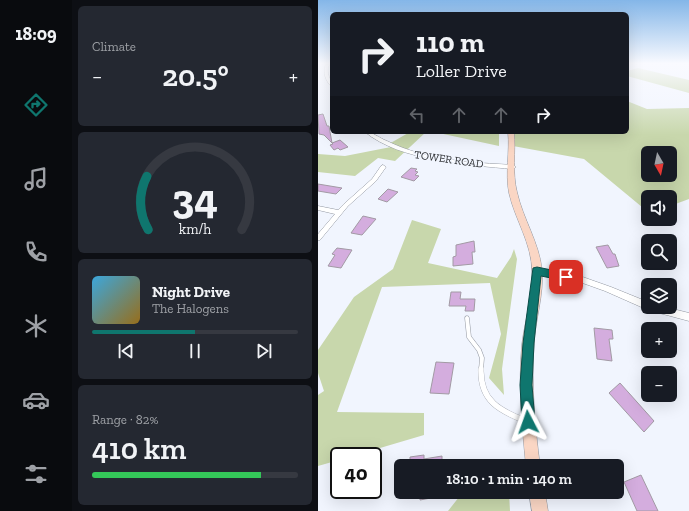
<!DOCTYPE html>
<html lang="en">
<head>
<meta charset="utf-8">
<style>
  :root { --surface:#171b24; --page:#242831; --text:#f1f3f6; --muted:#9ea1a6; --line:#363941; --accent:#0f766e }
  body { margin:0; font-family:"Zilla Slab",serif; background:var(--page); color:var(--text); height:100vh; display:flex; flex-direction:column; font-size:15px; white-space:nowrap }
  * { box-sizing:border-box; margin:0 }
  p { font-size:13px; color:var(--muted) }
  .icon { flex:none; width:22px; height:22px; fill:none; stroke:currentColor; stroke-width:2; stroke-linecap:round; stroke-linejoin:round }
  .map { position:relative; flex:1; overflow:hidden }
  .drawer { display:flex; flex-direction:column; gap:6px; padding:6px; background:#0d0f14; width:246px }
  .drawer>* { flex:none }
  .guide { position:absolute; left:12px; top:12px; width:299px; height:122px; border-radius:6px; box-shadow:0 4px 16px #0002; background:#171b24; color:var(--text); overflow:hidden }
  .needle { width:26px; rotate:171deg }
  .tools { position:absolute; left:323px; top:146px; display:grid; gap:8px }
  .tools a { display:grid; place-items:center; width:36px; height:36px; border-radius:6px; background:var(--surface); box-shadow:0 4px 16px #0002; font-size:20px }
  .speed { position:absolute; left:12px; top:447px; display:flex; gap:8px; font-size:20px; font-weight:700; text-align:center }
  .speed>* { display:grid; place-content:center; width:52px; height:52px; border-radius:50%; background:var(--surface); box-shadow:0 4px 16px #0002; line-height:1 }
  .speed .limit { border:2px solid #111; border-radius:6px; background:#fff; color:#111 }
  .pin { position:absolute; display:grid; place-items:center; width:34px; height:34px; color:#fff; margin:-17px; border-radius:8px; box-shadow:0 2px 6px #0006 }
  .me { position:absolute; width:44px; margin:-22px; rotate:356deg; stroke-linejoin:round; filter:drop-shadow(0 0 3px #0008) }
  .turn { display:flex; align-items:center; gap:14px; height:84px; padding:0 20px; font-size:18px }
  .turn .icon { width:52px; height:52px; stroke-width:2.5 }
  .turn b { display:block; font-size:28px; line-height:34px }
  .lanes { display:flex; align-items:center; height:38px; padding:0 20px; background:#0003; justify-content:center; gap:20px; direction:ltr }
  .lanes .off { opacity:.35 }
  .big { font-size:30px; font-weight:600; line-height:1.1 }
  .drawer .card { flex:1; display:flex; flex-direction:column; justify-content:center; gap:6px; min-width:0; padding:0 14px; border-radius:6px; background:var(--page) }
  .drawer .dial { align-items:center; gap:0 }
  .dial svg { height:104px; overflow:visible; fill:none; stroke:var(--line); stroke-width:7; stroke-linecap:round; text-anchor:middle }
  .dial text { fill:var(--text); stroke:none }
  .song { display:flex; align-items:center; gap:12px }
  .cover { width:48px; height:48px; border-radius:6px; background:linear-gradient(135deg,hsl(200 70% 55%),hsl(40 70% 35%)) }
  .played { height:4px; border-radius:2px; background:linear-gradient(90deg,var(--accent) 50%,var(--line) 50%) }
  .keys { display:flex; justify-content:space-around; direction:ltr }
  .heat { display:flex; justify-content:space-between; align-items:center; font-size:22px; direction:ltr }
  .charge { height:6px; border-radius:3px; background:linear-gradient(90deg,#34c759 82%,var(--line) 0) }
  .trip { position:absolute; left:76px; top:459px; width:230px; height:40px; border-radius:6px; background:var(--surface); box-shadow:0 4px 16px #0002; font-weight:600; line-height:40px; text-align:center }
  main { display:flex; flex:1; min-height:0 }
  .tabs { display:flex; flex-direction:column; width:72px; justify-content:space-around; align-items:center; background:#090b0e; color:var(--muted) }
  .tabs .icon { width:28px; height:28px }
  .tabs .active { color:var(--accent) }
  .tabs b { font-size:18px; color:var(--text) }
  .map>svg:first-child { display:block }
  .green { fill:#c8d7ac; fill-rule:evenodd }
  .building { fill:#d4adde; stroke:#a29aa4 }
  .lines { fill:none; stroke-linecap:round; stroke-linejoin:round }
  .lane-far1-casing { stroke:#9297a1; stroke-width:5 }
  .lane-casing { stroke:#9297a1; stroke-width:6 }
  .street-casing { stroke:#9297a1; stroke-width:1 }
  .secondary-casing { stroke:#9297a1; stroke-width:1 }
  .lane-far1 { stroke:#fff; stroke-width:4 }
  .lane { stroke:#fff; stroke-width:5.5 }
  .street { fill:#fff; fill-rule:evenodd }
  .secondary { fill:#fad6c4; fill-rule:evenodd }
  .route { fill:#0f766e; stroke:#0a4d48 }
  .labels { text-anchor:middle; stroke-width:3; stroke-linejoin:round; paint-order:stroke }
  .far-street-label { font-size:11px; fill:#2c2e32; stroke:#f1f5fe }
</style>
</head>
<body>
<main>
<nav class="tabs">
<b>18:09</b>
<svg class="icon active" aria-label="directions" viewBox="0 0 24 24"><path d="M12 3l9 9-9 9-9-9zM9 14v-3h6M13 9l2 2-2 2"/></svg>
<svg class="icon" aria-label="music" viewBox="0 0 24 24"><path d="M9 18V5l10-2v13"/><circle cx="6" cy="18" r="3"/><circle cx="16" cy="16" r="3"/></svg>
<svg class="icon" aria-label="phone" viewBox="0 0 24 24"><path d="M5 4h4l2 5-3 2q2 4 5 5l2-3 5 2v4C11 20 4 13 5 4z"/></svg>
<svg class="icon" aria-label="climate" viewBox="0 0 24 24"><path d="M12 3v18M4 7l16 10M4 17L20 7"/></svg>
<svg class="icon" aria-label="car" viewBox="0 0 24 24"><path d="M5 17H2v-5l4-1 3-4h7l3 4 3 1v5h-3M9 17h6M6 11h13"/><circle cx="7" cy="17" r="2"/><circle cx="17" cy="17" r="2"/></svg>
<svg class="icon" aria-label="filters" viewBox="0 0 24 24"><path d="M4 7h16M4 17h16"/><circle cx="9" cy="7" r="2"/><circle cx="15" cy="17" r="2"/></svg>
</nav>
<section class="drawer">
<div class="card"><p>Climate</p>
<div class="heat"><a>−</a><b class="big">20.5°</b><a>+</a></div>
</div>
<div class="card dial"><svg viewBox="0 0 100 80">
<path d="M14 69A42 42 0 1 1 86 69"/>
<path d="M14 69A42 42 0 0 1 13 28" stroke="#0f766e"/>
<text x="50" y="56" font-size="32" font-weight="700">34</text>
<text x="50" y="72" font-size="11">km/h</text>
</svg></div>
<div class="card">
<div class="song"><i class="cover"></i><div><b>Night Drive</b><p>The Halogens</p></div></div>
<div class="played"></div>
<div class="keys"><svg class="icon" aria-label="previous" viewBox="0 0 24 24"><path d="M18 5L8 12l10 7zM5 5v14"/></svg><svg class="icon" aria-label="pause" viewBox="0 0 24 24"><path d="M8 5v14M16 5v14"/></svg><svg class="icon" aria-label="next" viewBox="0 0 24 24"><path d="M6 5l10 7-10 7zM19 5v14"/></svg></div>
</div>
<div class="card"><p>Range · 82%</p><b class="big">410 km</b><div class="charge"></div></div>
</section>
<div class="map">
<svg width="371" height="511" viewBox="0 0 371 511">
  <rect width="100%" height="100%" fill="#f1f5fe"/>
  <path class="green" d="M320 68 371 80V93L309 76V71Z
    M309 101 329 109 371 108V199L352 206V197H330V212L266 159 195 146 193 132H309ZM330 153H352V175H330Z
    M92 132H108L77 161 60 158 37 176 0 172V154L27 156 73 147 69 145Z
    M116 132H181V146Z
    M94 220 123 229 110 263 179 278 193 257 196 249 199 259 184 369 186 395 171 378 183 334 172 283 64 287 19 412 106 413V435L35 456H21V460L0 466V395L6 391 0 373V350L36 297 75 269Z
    M145 492H191L192 511H130Z"/>
  <path class="building" d="M5 114 9 126H11L14 143 22 140 30 147 22 150 20 148 16 150 12 145 15 144 6 135 1 134 0 115Z
    M93 168 99 169 97 171 100 172 97 175 101 176 96 181 83 177Z
    M0 184 24 188 18 194 0 191Z
    M70 189 80 192 69 202 60 199Z
    M45 216 58 219 44 235 33 233Z
    M156 241 157 252H154L155 264 135 266V257L138 256V245Z
    M290 245 295 254H297L301 266 289 268 278 247Z
    M19 248 34 250 23 268 10 266 17 255 14 254Z
    M133 292H143L142 299H157L156 311H147L148 306H131Z
    M276 328 294 330 295 339H291L294 361 279 359Z
    M118 362 136 363 131 394 112 393Z
    M302 383 336 421 326 432 291 393Z
    M106 455V459L124 456V466H92V457Z
    M323 475 340 511H319L306 482Z
    M102 492H129V495L102 500Z"/>
  <g class="lines">
    <g class="lane-far1-casing">
      <path id="lane-far1" d="M149 318 151 337 161 350 164 358 163 370"/>
    </g>
    <g class="lane-casing">
      <path id="lane" d="M163 369C162 401 182 411 208 421"/>
    </g>
    <g class="street-casing">
      <path id="street" d="M8 64 11 65C7 74 14 79 14 87 8 82 4 72 8 64Z
        M47 132C55 132 61 138 69 141 79 146 90 150 101 153 131 162 164 163 195 165L198 167 195 169C151 165 82 161 47 132Z
        M65 165 68 167 58 181 30 206 2 240H0V234L17 214 0 210V206L20 210 26 204 54 179 63 166Z
        M219 268 259 275 293 287 330 302V307H347L371 313V321L330 310 287 291 259 281 216 273 215 271 216 269Z"/>
    </g>
    <g class="secondary-casing">
      <path id="secondary" d="M190 132H196C198 152 194 173 199 192 205 219 221 242 224 270 226 295 217 320 216 345 213 385 217 426 222 466H208C204 426 200 384 204 344 207 320 215 296 214 272 214 243 197 220 191 193 187 173 192 152 190 132Z
        M211 492H227L230 511H214Z"/>
    </g>
    <use href="#lane-far1" class="lane-far1"/>
    <use href="#lane" class="lane"/>
    <use href="#street" class="street"/>
    <use href="#secondary" class="secondary"/>
  </g>
  <linearGradient id="sky" x2="0" y2="1"><stop stop-color="#84b6e8"/><stop offset="0.47" stop-color="#f9faff"/><stop offset="1" stop-color="#f9faff" stop-opacity="0"/></linearGradient>
  <rect width="371" height="135" fill="url(#sky)"/>
  <path class="route" d="M219 267 248 273 252 274 253 277 252 279 248 281 223 276 216 343 214 385 217 422 215 427 210 429 206 427 204 422 202 385 205 343 215 268Z"/>
  <g class="labels">
    <g class="far-street-label">
      <text transform="translate(131 159) rotate(8)" y="4">TOWER ROAD</text>
    </g>
  </g>
</svg>
<div class="tools">
<a><svg class="needle" viewBox="-14 -14 28 28"><path d="M0-13l5 13h-10z" fill="#e53935"/><path d="M0 13l5-13h-10z" fill="#9ea1a6"/></svg></a>
<a><svg class="icon" aria-label="sound" viewBox="0 0 24 24"><path d="M4 9h4l5-4v14l-5-4H4zM17 9q2 3 0 6"/></svg></a>
<a><svg class="icon" aria-label="search" viewBox="0 0 24 24"><circle cx="10" cy="10" r="6"/><path d="M15 15l6 6"/></svg></a>
<a><svg class="icon" aria-label="layers" viewBox="0 0 24 24"><path d="M12 4l9 5-9 5-9-5zM3 14l9 5 9-5"/></svg></a>
<a>+</a>
<a>−</a>
</div>
<div class="speed"><div class="limit">40</div></div>
<div class="pin" style="left:248px;top:277px;background:#d93025"><svg class="icon" aria-label="arrive" viewBox="0 0 24 24"><path d="M6 21V4h12l-3 4 3 4H6"/></svg></div>
<svg class="me" style="left:210px;top:422px" viewBox="-20 -20 40 40"><path d="M0-17L14 15 0 8-14 15z" fill="#0f766e" stroke="#fff" stroke-width="4"/></svg>
<div class="trip">18:10 · 1 min · 140 m</div>
<div class="guide">
<div class="turn"><svg class="icon" aria-label="right" viewBox="0 0 24 24"><path d="M7 20v-9h11M14 6l5 5-5 5"/></svg><div><b>110 m</b>Loller Drive</div></div>
<div class="lanes"><svg class="icon off" aria-label="left" viewBox="0 0 24 24"><path d="M17 20v-9H6M10 6l-5 5 5 5"/></svg><svg class="icon off" aria-label="ahead" viewBox="0 0 24 24"><path d="M12 20V5M6 11l6-6 6 6"/></svg><svg class="icon off" aria-label="ahead" viewBox="0 0 24 24"><path d="M12 20V5M6 11l6-6 6 6"/></svg><svg class="icon" aria-label="right" viewBox="0 0 24 24"><path d="M7 20v-9h11M14 6l5 5-5 5"/></svg></div>
</div>
</div>
</main>
</body>
</html>
